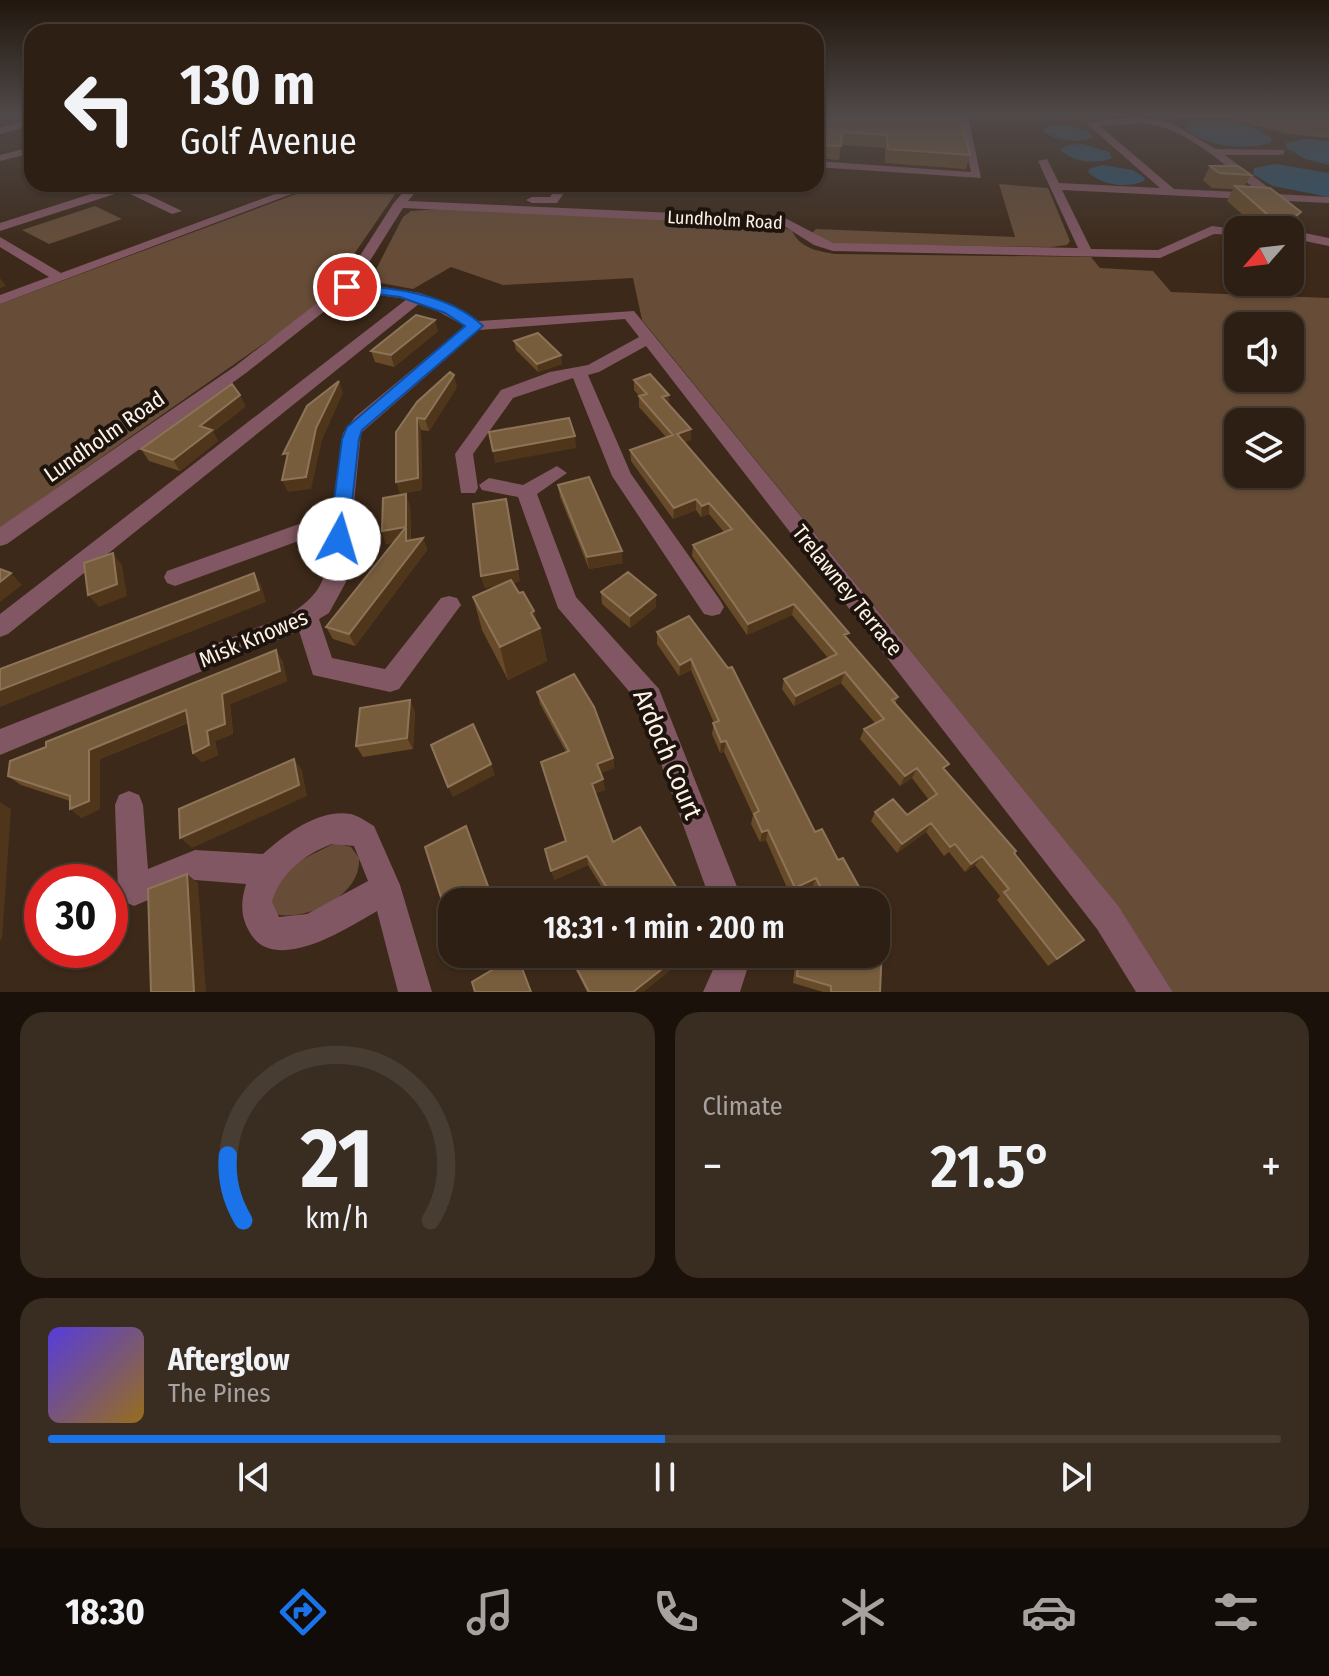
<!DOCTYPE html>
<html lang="en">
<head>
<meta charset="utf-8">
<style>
  :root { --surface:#2d1f13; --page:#392c21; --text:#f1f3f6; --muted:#a7a2a0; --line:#483d33; --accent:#1a73e8 }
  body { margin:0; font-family:"Fira Sans Condensed",sans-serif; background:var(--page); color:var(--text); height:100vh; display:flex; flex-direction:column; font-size:30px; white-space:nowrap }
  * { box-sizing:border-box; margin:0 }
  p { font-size:26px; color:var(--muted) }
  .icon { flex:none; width:44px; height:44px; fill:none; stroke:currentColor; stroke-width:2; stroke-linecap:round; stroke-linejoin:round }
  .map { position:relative; height:992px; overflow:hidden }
  .details { display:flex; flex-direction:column; gap:20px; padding:20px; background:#19110a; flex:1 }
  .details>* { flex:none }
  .top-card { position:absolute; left:24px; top:24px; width:800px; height:168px; border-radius:24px; box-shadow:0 2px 6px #0004,0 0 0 2px var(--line); background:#2d1f13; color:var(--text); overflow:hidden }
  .needle { width:52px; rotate:242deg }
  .tools { position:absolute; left:1224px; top:216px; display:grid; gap:16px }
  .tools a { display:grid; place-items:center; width:80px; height:80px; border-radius:16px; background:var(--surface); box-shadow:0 2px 6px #0004,0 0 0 2px var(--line); font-size:40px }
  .speed { position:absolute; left:24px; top:864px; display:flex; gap:16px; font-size:40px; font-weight:700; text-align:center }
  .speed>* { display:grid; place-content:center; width:104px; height:104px; border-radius:50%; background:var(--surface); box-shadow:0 2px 6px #0004,0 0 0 2px var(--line); line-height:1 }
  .speed .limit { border:12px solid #d22; background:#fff; color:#111 }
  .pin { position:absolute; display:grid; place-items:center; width:68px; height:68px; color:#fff; margin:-34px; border:4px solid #fff; border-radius:50%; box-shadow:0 2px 8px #0007 }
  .me { position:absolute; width:88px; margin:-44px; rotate:6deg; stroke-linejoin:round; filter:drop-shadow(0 0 6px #0008) }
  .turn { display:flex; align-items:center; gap:28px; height:168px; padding:0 24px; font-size:36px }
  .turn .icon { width:104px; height:104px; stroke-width:2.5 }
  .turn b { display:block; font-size:56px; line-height:68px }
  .big { font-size:60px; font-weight:600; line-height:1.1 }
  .details .tile { flex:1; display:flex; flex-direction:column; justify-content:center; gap:12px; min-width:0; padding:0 28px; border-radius:24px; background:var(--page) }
  .details .dial { align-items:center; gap:0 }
  .dial svg { height:208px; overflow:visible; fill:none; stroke:var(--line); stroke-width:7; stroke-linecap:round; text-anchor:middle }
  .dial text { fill:var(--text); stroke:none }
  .song { display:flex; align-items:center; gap:24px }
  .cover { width:96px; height:96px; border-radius:12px; background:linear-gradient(135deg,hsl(250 70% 55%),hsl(40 70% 35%)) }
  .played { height:8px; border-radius:4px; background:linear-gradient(90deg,var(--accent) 50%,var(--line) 50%) }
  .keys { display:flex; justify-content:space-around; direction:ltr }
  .heat { display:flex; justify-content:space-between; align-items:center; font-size:44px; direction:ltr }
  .details .tiles { flex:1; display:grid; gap:20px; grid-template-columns:1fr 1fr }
  .tile:last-child { grid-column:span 2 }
  .trip { position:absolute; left:438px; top:888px; width:452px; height:80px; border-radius:24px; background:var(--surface); box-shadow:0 2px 6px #0004,0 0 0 2px var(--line); font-weight:600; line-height:80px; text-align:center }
  .tabs { display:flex; height:128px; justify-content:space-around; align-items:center; background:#120c08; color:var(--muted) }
  .tabs .icon { width:56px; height:56px }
  .tabs .selected { color:var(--accent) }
  .tabs b { font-size:36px; color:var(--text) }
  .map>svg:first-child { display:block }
  .green { fill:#674d38; fill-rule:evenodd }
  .water { fill:#2b5470 }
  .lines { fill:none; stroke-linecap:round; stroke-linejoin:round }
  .minor { fill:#805762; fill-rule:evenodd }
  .wall { fill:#674b28 }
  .shaded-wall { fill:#4f361a }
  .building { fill:#785d3d; stroke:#8d7458; stroke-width:2 }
  .route { fill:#1a73e8; stroke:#114b97; stroke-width:2 }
  .labels { text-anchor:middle; stroke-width:8; stroke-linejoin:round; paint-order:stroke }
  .far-street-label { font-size:18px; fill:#fef1e7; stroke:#1d140d }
  .street-label { font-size:22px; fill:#fef1e7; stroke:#1d140d }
  .near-street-label { font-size:26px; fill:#fef1e7; stroke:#1d140d }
</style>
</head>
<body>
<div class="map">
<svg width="1329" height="992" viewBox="0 0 1329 992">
  <rect width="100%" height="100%" fill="#3c2919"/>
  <path class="green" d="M1130 116H1329V138L1289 134 1225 118Z
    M323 184H402L335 282H341L309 312 0 528V304Z
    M999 184 1048 188 1070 241 1067 245 1051 247 832 244 812 233 816 229 1015 237Z
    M95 206 122 219 49 244 22 230Z
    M438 209 775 224 792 231C800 248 817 251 835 254L1091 257 1100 268 1153 271 1171 292 1329 298V992H1173L1122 912 1078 857 642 320 633 278 503 285 451 267 413 289 370 281 403 217 411 211ZM1238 326H1290V378H1238ZM1238 422H1290V474H1238Z
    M335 843 351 847 359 858C362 896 305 922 274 914L270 891 291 865Z"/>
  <path class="water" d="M1194 121C1219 119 1251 121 1271 138V142C1247 152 1203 146 1185 128Z
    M1065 125 1090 132 1092 138C1076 143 1056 141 1043 131L1049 126Z
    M1306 139 1329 141V165L1306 159 1286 148V143Z
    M1083 144 1109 152 1112 158C1096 165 1073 162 1060 150L1066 145Z
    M1276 164 1329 173V197L1273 186 1253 174 1254 168Z
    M1102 165 1133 170 1145 178 1144 181C1127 189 1101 185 1088 172L1089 169Z"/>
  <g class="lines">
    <path class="minor" d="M958 116H968L981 178 816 167V161L971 172Z
      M1141 117 1171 123 1216 149 1284 150V154L1280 155H1225L1277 194 1329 197V203L1062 190 1091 249 1158 250 1212 226 1244 230H1238V235L1214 234 1160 258 833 251 814 245 784 226 403 208 356 283 420 293 452 305 479 321 634 311 1119 907 1173 992H1136L1097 929 1042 858 646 346 599 372 588 375 631 474 720 600 724 607 720 614 712 616 704 614 612 476 573 378 513 398 473 454 478 488 475 493H461L455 454 501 390 550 372 588 365 639 337 625 319 479 330 361 433 346 582 329 613 319 619 332 658 385 669 441 598 449 596 457 598 461 605 399 689 390 692 313 675 299 631 0 755V729L289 615C330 588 325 574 331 529L175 586 167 583 164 577 167 571 333 512 343 433 355 417 465 326 426 305 420 303 8 634 0 637V614L407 299 350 291 246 373 7 544 0 546V527L234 367 342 284 393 204 410 184H422L408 201 785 218 833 243 1078 248 1038 161 1047 159 1059 183 1160 188 1087 124 1110 119ZM1141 123C1188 127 1225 167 1261 193L1174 189 1100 126Z
      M32 119V125L0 134V128Z
      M32 147V153L0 161V155Z
      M122 184H140L134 188 182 211 172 214 124 191 0 231V223Z
      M302 184H318L0 304V295L49 277 0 247V237L61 273Z
      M558 184H570L557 203H532L526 200 532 197H550Z
      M1290 230 1329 238V246L1290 238Z
      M557 466 567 473 537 494 576 597 659 689 743 902H711L639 703 558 608 518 497 482 490 479 485 489 478 523 485Z
      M129 791 139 795 143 805 148 869 195 850 263 854C284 835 319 808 351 814 359 816 367 822 374 826L400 885 432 992H398L377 911C348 928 273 977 249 931 240 915 241 901 246 884L195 880 134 906 123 901 118 890 115 805 119 795ZM332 844 354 846 368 881 307 914 279 917 272 902C280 873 305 854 332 844Z
      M720 954H752L740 992H703Z"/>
  </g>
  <path class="wall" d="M816 116 970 155 966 169 885 163V148L841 145 839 160 816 158Z
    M1210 166 1251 175 1244 187 1301 212 1292 227 1288 230H1260L1227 201 1233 189 1212 188 1203 180Z
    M438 331 394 367 375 362 371 351Z
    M514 341 562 364 538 372 516 350Z
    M634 380 669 405 691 429V440L684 442 847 639 898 697 895 704 945 770 1014 853 1084 940 1048 966 997 900 1000 896 975 865 965 872 949 852 944 856 926 832 897 853 871 821 875 812 907 815 929 800 912 778 900 786 860 739 864 729 875 723 841 683 794 706 782 689 784 679 828 658 792 615 747 635 692 556 693 545 724 532 709 514 701 517 696 510 673 519 631 461 630 450 666 437 639 407V396L634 390Z
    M457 387 429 431 421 430 422 490 400 494 396 432Z
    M246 406 213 432 218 441 180 471 149 461 141 449Z
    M558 485 623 563 589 569 560 497Z
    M410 506 411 540 423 538 427 550 355 646 333 639 326 627 394 542 386 544 382 531Z
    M481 576 520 581 513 583 519 593 534 611 536 620 540 628 547 661 508 680 482 630 473 597 498 585 485 588Z
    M601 592 656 595V607L630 628 602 604Z
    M689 616 815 832 858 902H819L812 888 791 897 766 840 760 842 751 824 753 815 724 752 720 753 712 734 714 723 691 670 679 676 657 644V632Z
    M282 660 287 681 230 704 233 734 215 741 218 755 202 762 193 753 188 723 100 759V809L81 818 70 801 21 785 8 776Z
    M537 692 613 758 614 768 601 773 605 790 595 793 613 842 685 902H611L588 865 554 880 565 841 541 762 566 752 540 704Z
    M415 711 413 749 363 757 356 746Z
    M568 954H690L643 992H587Z
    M796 954H876L880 992H823L793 983Z"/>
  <path class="shaded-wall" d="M1301 212 1292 227 1287 230 1296 216Z
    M0 278 6 286 0 288Z
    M435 320 438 331 394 367 391 355Z
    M561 355 562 364 538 372 537 364Z
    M454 375 457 387 429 431 425 419Z
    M339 381 343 393 322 440 311 489 288 492 282 480 316 428Z
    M240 395 246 406 213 432 218 441 180 471 173 460 200 426Z
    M669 395V405L662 397Z
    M417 418 421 430 422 490 400 494 396 482Z
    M691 429V440L677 445V434Z
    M575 436 576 448 495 463 493 451Z
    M406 494 410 506 411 553 406 540 386 544 382 531Z
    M696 499V510L673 519 674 508Z
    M709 503V514L701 517 702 506Z
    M508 511 520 581 485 588 481 576Z
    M423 538 427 550 355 646 349 634Z
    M622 551 623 563 589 569 587 557Z
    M113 553 122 565 127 596 99 607 88 595Z
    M11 573 22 585 0 602V582Z
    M254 573 261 585 266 602 0 707V690Z
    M656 595V607L630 628V616Z
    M794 604 792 615 747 635 748 624Z
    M534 611 537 629 540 628 547 661 508 680 500 647 531 613Z
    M276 650 282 660 287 681 230 704 233 734 215 741 218 755 202 762 193 753 207 731 222 694Z
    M691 659V670L679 676 680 665Z
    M845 672 841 683 794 706 796 696Z
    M410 700 415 711 413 749 407 738Z
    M186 710 194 720 100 759V809L81 818 70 809 89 750Z
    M726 741 724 752 720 753 721 742Z
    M613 758 614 768 599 774 597 764Z
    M294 759 302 770 307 796 192 848 180 838Z
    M491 764 495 775 453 797 448 787Z
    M917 768 912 778 900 786 905 776Z
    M603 779 605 790 593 794 592 784Z
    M0 802 11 809 2 939 0 940Z
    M931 823 926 832 897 853 902 844Z
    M466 826 494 898 487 902H466Z
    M768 830 766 840 760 842 762 832Z
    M587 856 588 865 554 880 551 871Z
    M982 856 975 865 965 872 971 864Z
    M187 874 198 883 206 992H194Z
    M816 878 812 888 791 897 795 888Z
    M863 894 858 902H844Z
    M452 910V922L446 913Z
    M681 954H690L643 992H633Z"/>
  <path class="building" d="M816 116H960L970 155 888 149 887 135 842 132 841 146 816 145Z
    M1210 166H1238L1251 175 1219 173Z
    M1235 186 1270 188 1301 212 1296 216 1268 215Z
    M416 315 435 320 391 355 371 351Z
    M538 333 561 355 537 364 514 341Z
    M450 372 454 375 425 419 417 418 418 478 396 482V432L417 402Z
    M650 374 669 395 662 397 691 429 677 434 849 633 844 635 898 697 892 700 949 764 943 768 1016 851 1014 853 1084 940 1057 959 1004 892 1009 889 982 856 971 864 955 844 950 847 931 823 902 844 875 812 893 799 907 815 937 794 917 768 905 776 864 729 884 719 845 672 796 696 784 679 837 654 794 604 748 624 693 545 732 529 709 503 702 506 696 499 674 508 630 450 673 435 639 396 647 394 634 380Z
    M339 381 316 428 306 477 282 480 288 453 283 454 307 406Z
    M232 384 240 395 200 426 212 430 173 460 141 449Z
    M569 418 575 436 493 451 489 432Z
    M589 477 622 551 587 557 558 485Z
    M406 494V527L382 531 383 498Z
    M506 499 518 569 481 576 473 504Z
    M406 527V541L423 538 349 634 326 627Z
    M113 553 117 584 88 595 84 563Z
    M0 569 11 573 0 582Z
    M628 572 656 595 630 616 601 592Z
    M254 573 259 590 0 690V669Z
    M511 580 519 593 523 592 534 611 531 613 540 628 500 647 473 597Z
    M689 616 728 668 732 667 815 832 822 829 838 860 843 858 863 894 844 902H828L816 878 795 888 768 830 762 832 754 814 759 811 726 741 721 742 713 723 719 721 691 659 680 665 657 632Z
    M276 650 280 671 222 694 225 724 207 731 209 745 193 753 186 710 89 750V801L70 809V796L8 776 10 761 46 747V742Z
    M574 674 594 707 613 758 597 764 603 779 592 784 613 842 640 827 685 902H616L587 856 551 871 545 849 566 841 541 762 569 751 537 692Z
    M410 700 407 738 356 746 360 708Z
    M473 724 491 764 448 787 431 745Z
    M294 759 299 785 180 838 179 809Z
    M466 826 489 889 466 902H452V910L446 913 425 847Z
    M187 874 194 992H151L148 889Z
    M876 945 882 947 880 992H831V986L797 976 799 954H876Z
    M569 954H681L633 992H589Z
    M517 955 531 992H475L472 982Z"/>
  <linearGradient id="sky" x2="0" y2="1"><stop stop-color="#21170e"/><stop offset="0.45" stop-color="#504949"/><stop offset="1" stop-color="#504949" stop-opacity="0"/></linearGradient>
  <rect width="1329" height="255" fill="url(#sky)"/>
  <path class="route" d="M347 284C392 288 449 293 483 326L362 430 359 439 348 539 339 546 329 539 342 439 347 427 465 326 445 313 400 297 343 290 341 287Z"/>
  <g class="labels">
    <g class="far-street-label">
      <text transform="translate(725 220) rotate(3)" y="6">Lundholm Road</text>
    </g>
    <g class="street-label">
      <text transform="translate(104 436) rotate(-35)" y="8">Lundholm Road</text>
      <text transform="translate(848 590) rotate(51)" y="8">Trelawney Terrace</text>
      <text transform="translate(253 638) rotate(-23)" y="8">Misk Knowes</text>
    </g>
    <g class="near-street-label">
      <text transform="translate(668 754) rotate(67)" y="9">Ardoch Court</text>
    </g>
  </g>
</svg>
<div class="tools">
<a><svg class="needle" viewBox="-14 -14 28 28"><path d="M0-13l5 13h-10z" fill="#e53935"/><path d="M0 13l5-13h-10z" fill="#a7a2a0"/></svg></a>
<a><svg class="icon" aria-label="sound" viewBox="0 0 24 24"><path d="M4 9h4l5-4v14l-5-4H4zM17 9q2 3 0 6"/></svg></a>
<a><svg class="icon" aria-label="layers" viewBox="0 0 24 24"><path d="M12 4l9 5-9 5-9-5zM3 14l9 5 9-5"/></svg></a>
</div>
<div class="speed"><div class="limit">30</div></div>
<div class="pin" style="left:347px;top:287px;background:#d93025"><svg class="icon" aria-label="arrive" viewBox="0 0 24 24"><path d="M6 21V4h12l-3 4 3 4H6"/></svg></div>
<svg class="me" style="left:339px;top:539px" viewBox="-20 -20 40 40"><circle r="19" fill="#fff"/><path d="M0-13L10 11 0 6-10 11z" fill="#1a73e8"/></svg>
<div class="trip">18:31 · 1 min · 200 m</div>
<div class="top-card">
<div class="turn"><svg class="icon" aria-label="left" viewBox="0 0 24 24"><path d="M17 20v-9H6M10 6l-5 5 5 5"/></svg><div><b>130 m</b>Golf Avenue</div></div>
</div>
</div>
<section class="details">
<div class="tiles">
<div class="tile dial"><svg viewBox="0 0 100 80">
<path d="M14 69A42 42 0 1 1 86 69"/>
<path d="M14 69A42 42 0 0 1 8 44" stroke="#1a73e8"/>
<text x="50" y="56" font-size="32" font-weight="700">21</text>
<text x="50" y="72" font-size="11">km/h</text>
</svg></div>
<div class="tile"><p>Climate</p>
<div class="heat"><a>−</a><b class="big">21.5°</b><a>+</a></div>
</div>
<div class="tile">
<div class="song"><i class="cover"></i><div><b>Afterglow</b><p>The Pines</p></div></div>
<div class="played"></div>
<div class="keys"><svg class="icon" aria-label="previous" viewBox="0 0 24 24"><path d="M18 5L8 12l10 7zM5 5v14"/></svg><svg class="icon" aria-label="pause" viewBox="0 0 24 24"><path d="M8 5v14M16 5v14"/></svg><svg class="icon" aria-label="next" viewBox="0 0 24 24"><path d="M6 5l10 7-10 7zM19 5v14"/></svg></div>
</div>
</div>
</section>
<nav class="tabs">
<b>18:30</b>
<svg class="icon selected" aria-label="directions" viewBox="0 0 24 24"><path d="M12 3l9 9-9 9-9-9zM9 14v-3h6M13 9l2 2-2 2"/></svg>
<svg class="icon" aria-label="music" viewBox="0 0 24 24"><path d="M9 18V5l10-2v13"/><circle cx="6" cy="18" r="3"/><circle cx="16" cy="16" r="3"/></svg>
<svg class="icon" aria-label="phone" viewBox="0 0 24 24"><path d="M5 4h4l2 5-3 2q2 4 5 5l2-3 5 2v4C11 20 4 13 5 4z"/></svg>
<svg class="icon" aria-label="climate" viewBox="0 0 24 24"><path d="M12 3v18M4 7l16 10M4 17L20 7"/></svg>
<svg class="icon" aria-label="car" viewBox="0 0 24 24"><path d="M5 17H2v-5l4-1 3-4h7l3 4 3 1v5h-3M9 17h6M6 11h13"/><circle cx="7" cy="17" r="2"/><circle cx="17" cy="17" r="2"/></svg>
<svg class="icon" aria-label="filters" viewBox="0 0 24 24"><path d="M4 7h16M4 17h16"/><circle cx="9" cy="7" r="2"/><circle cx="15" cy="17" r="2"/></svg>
</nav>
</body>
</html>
